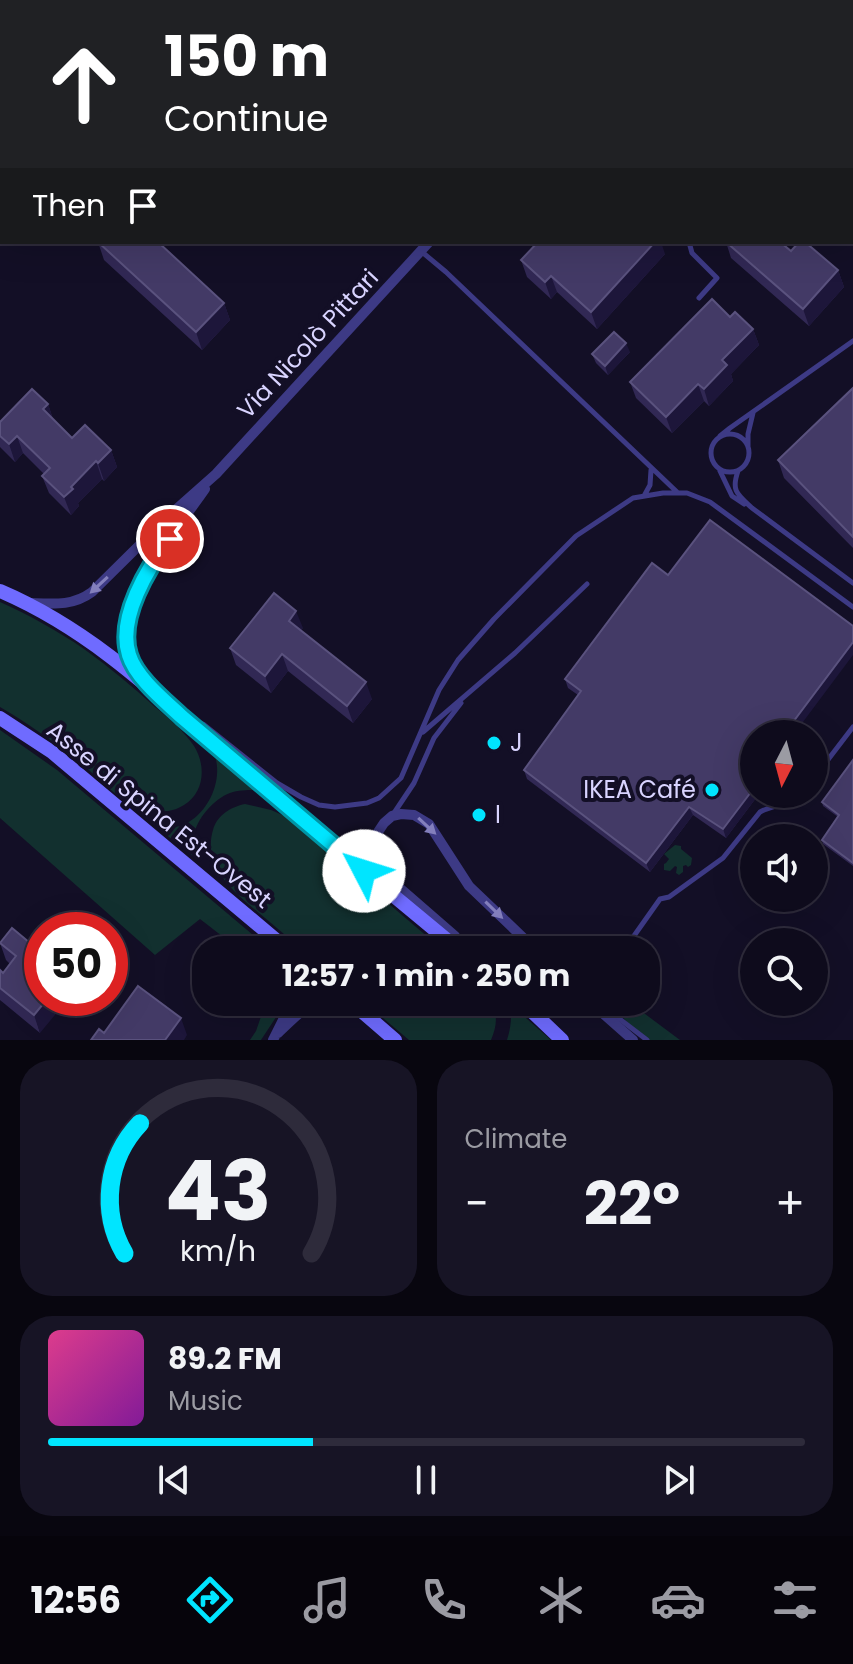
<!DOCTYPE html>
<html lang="en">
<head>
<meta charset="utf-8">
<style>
  :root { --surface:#0e0b1c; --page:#171425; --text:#f1f3f6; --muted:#9b9ba3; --line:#2e2b3b; --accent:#00e5ff }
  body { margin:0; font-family:Poppins,sans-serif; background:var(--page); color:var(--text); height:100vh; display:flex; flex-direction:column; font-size:30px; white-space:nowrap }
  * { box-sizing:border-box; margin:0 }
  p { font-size:26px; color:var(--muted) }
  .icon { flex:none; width:44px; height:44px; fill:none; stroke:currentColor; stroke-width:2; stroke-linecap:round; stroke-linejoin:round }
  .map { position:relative; height:1040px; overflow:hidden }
  .panel { display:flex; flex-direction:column; gap:20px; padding:20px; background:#08060f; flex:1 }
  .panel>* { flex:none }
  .hud { position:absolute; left:0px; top:0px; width:854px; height:244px; box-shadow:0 8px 32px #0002,0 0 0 2px var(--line); background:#202124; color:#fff; overflow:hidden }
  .needle { width:52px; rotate:186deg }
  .fabs { position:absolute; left:740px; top:720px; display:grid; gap:16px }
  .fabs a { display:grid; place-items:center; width:88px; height:88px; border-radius:50%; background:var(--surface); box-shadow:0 8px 32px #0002,0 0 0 2px var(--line); font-size:40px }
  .speed { position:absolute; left:24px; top:912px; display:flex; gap:16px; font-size:40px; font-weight:700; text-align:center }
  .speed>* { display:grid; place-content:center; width:104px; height:104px; border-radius:50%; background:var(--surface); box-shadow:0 8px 32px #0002,0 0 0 2px var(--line); line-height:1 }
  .speed .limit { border:12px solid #d22; background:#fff; color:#111 }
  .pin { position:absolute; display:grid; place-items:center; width:68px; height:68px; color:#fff; margin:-34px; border:4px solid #fff; border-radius:50%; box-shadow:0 2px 8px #0007 }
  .me { position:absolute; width:88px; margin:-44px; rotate:310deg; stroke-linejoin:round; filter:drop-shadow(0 0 6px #0008) }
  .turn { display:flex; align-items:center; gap:28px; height:168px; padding:0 32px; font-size:36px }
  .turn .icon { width:104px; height:104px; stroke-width:2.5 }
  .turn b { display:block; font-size:56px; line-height:68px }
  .then { display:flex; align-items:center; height:76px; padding:0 32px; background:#0003; gap:16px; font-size:30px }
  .big { font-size:60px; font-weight:700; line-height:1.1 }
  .panel .card { flex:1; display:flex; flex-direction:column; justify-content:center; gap:12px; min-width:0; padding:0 28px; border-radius:32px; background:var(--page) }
  .panel .dial { align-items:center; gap:0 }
  .dial svg { height:208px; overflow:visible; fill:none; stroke:var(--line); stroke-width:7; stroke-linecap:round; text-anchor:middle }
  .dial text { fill:var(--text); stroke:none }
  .song { display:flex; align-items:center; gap:24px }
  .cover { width:96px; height:96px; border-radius:12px; background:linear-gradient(135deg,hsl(330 70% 55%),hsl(290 70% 35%)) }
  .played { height:8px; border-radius:4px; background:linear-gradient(90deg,var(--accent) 35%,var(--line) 35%) }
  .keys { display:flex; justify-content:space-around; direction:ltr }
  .heat { display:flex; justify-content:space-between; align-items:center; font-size:44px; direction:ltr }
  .panel .tiles { flex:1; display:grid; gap:20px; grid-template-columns:1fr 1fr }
  .card:last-child { grid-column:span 2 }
  .trip { position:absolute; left:192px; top:936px; width:468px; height:80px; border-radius:32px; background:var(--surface); box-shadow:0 8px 32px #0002,0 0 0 2px var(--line); font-weight:700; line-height:80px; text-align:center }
  .menu { display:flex; height:128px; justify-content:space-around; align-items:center; background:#06040b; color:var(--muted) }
  .menu .icon { width:56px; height:56px }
  .menu .active { color:var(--accent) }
  .menu b { font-size:36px; color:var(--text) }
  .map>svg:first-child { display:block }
  .green { fill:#12302f }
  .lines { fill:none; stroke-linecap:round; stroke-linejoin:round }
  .stream { stroke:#0a1f44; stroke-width:4 }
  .service { stroke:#3d3a85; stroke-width:5 }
  .minor { stroke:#3d3a85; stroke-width:10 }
  .secondary { stroke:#6f6bff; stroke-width:14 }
  .wall { fill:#312854 }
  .shaded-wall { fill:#1d163a }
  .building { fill:#433a66; stroke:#5a527e; stroke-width:2 }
  .oneway { fill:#837fbc }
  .route-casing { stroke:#0095a6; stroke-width:20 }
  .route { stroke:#00e5ff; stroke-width:14 }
  .poi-dot { fill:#00e5ff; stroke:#130f26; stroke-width:3 }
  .labels { text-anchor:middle; stroke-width:8; stroke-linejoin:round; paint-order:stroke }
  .street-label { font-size:24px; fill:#d9d4ff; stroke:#130f26 }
  .poi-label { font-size:24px; fill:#d9d4ff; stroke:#130f26; text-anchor:start }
</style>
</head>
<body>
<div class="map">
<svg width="853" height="1040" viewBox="0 0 853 1040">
  <rect width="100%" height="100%" fill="#130f26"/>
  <path class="green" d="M0 602C29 615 58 631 84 649 109 667 133 687 155 707 169 718 184 731 194 746 206 765 205 792 184 805 170 814 152 813 137 807 114 797 95 774 75 758 51 740 26 722 0 707Z
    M0 730 57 770 271 950H240L200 919 155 955 0 818Z
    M215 756 255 790C246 790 238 790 230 793 214 799 196 819 194 836 193 844 196 853 199 861L159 829C168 828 177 828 185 824 208 813 223 781 215 756Z
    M245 804 271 810 287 817 443 950H303C288 938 274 925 259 913 234 892 202 867 213 830 217 815 231 807 245 804Z
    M675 845 681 846V849L692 858 691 865 688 867 686 865 683 866V872L679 875 676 873 677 867 675 866 670 871 664 870V864L666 863 669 859 664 854Z
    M266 1002H286L261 1040H250L256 1031Z
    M364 1002H491C498 1016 497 1025 491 1040H409Z
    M608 1002H629L680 1040H649L632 1027Z
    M510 1004 551 1040H507C511 1027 512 1017 510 1004Z"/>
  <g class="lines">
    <path class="stream" d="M737 0 739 2
      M852 113 853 114"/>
    <path class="service" d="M689 242 692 253 717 278 699 298
      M422 252 446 272 677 492
      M711 453a19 19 0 1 1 38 0a19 19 0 1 1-38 0Z
      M720 436 730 428 853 341
      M748 447V434L753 413
      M720 471 732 496 744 504
      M738 471C731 491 737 494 752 508L853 583
      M644 496 650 485 651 470
      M197 722 203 724 277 783 301 797 319 805 335 807 367 803 379 798 401 778 439 690 458 660 494 619 576 536 633 498 663 493H687L710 502 853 607
      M423 732 515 653 587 584
      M814 778 853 727
      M394 813 414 783 434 738 461 703
      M624 950 660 899 669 897 723 858 760 812C774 804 789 806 801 794
      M603 1002 617 1017 647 1040"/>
    <path class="minor" d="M850 0 853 2
      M646 2 648 0
      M31 603C54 604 73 606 92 592L172 513 216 474 429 242
      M141 675C136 669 131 662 129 654 113 601 177 530 205 489
      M466 950 455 936 394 883 375 854 376 835 384 823 392 816 401 814 414 815 429 824 469 886 536 950
      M590 1002 633 1040
      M278 1033C309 1004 312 996 356 1008
      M273 1040 292 1002"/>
    <path class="secondary" d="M0 591C96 632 166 703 244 771 315 831 387 890 459 950
      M0 718 52 752 288 950
      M351 1002 395 1040
      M522 1002 562 1040"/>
  </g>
  <path class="wall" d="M458 0H508L506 2H460Z
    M98 242 224 303 230 320 202 350 104 260Z
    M726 242 791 251 838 270 844 287 809 326 731 258Z
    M665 254 597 329 557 292 551 299 527 277 521 260Z
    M730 317 753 329 759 345 731 374 733 381 709 406 704 401 672 433 636 398 630 382Z
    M630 352 608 375 596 363 592 354Z
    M853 388V548L784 478 778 460Z
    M48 404 53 419 72 438 111 450 117 467 104 481 102 479 78 503 79 506 71 515 49 493 42 476 44 474 23 453 15 462 0 447V422Z
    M303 628 301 630 372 699 353 723 288 671 271 693 236 665 230 648Z
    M565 679 754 734V794H759L726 838 693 815 650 872 527 779 524 770 578 695 568 688Z
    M853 760V866L823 844 822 840 838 817 823 806 822 802Z
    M12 928 40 1033 0 1000V970L3 973 10 964 6 960 0 943Z"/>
  <path class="shaded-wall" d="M485 0H508L506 2H484Z
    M655 242H661L665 254 597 329 591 312Z
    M838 270 844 287 809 326 803 309Z
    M551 276 557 292 551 299 545 282Z
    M224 303 230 320 202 350 196 332Z
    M753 329 759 345 731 374 733 381 709 406 704 389 722 360Z
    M626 343 630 352 608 375 605 366Z
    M698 384 704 401 672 433 666 417Z
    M48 404 54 422 43 409Z
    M17 436 23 453 15 462 9 444Z
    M111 450 117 467 104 481 98 463Z
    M96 461 102 479 78 503 79 506 71 515 64 497 71 487Z
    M296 611 303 628 295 637 289 621Z
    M853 642V655L794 734H784Z
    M282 654 288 671 271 693 265 676Z
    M366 682 372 699 353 723 347 706Z
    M754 788V794H759L726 838 723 829Z
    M689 807 693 815 650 872 646 863Z
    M48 998H69L40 1033 34 1015Z
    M181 1018 187 1035 184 1040H165Z"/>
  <path class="building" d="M340 0H396L398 2H338Z
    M471 0H485L484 2H473Z
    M98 242H158L224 303 196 332Z
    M538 242H655L591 312 551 276 545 282 521 260Z
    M726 242H780L791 251 799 242H805L838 270 803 309Z
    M712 299 730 317 735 312 753 329 722 360 727 365 704 389 698 384 666 417 630 382Z
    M614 332 626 343 605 366 592 354Z
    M853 388V537L778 460Z
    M32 389 48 404 43 409 72 438 85 425 111 450 98 463 96 461 71 487 73 489 64 497 42 476 50 468 17 436 9 444 0 436V422Z
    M710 520 853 626V642L784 734H754V774L749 780 754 783V788L723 829 689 807 646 863 524 770 581 691 565 679 652 563 668 575Z
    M274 593 296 611 289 621 366 682 347 706 282 654 265 676 230 648Z
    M853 760V863L822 840 839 815 822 802Z
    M12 928 42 953V998H48L34 1015 0 988V970L3 973 16 956 0 943Z
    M138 986 181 1018 165 1040H91L99 1029 104 1033Z"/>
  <defs><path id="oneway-solid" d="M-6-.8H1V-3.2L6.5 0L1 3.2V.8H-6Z" transform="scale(2)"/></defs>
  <g class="oneway">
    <use href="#oneway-solid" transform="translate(99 585) rotate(137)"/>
    <use href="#oneway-solid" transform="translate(427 826) rotate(43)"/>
    <use href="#oneway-solid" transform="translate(494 910) rotate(44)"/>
  </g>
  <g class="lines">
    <g class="route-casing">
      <path id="route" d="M170 539C148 567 117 618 129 655 136 678 165 701 182 717L364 871"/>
    </g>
    <use href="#route" class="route"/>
  </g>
  <g class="poi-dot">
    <circle cx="494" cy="743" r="8"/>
    <circle cx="712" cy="790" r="8"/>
    <circle cx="479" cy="815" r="8"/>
  </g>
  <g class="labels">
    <g class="street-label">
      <text transform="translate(308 344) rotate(-47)" y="8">Via Nicolò Pittari</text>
      <text transform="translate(159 815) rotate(39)" y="8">Asse di Spina Est-Ovest</text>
    </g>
    <g class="poi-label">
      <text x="510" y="751">J</text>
      <text x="696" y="798" text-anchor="end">IKEA Café</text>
      <text x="495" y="823">I</text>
    </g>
  </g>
</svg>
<div class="fabs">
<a><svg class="needle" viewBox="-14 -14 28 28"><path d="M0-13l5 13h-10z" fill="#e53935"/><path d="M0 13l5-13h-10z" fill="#9b9ba3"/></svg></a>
<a><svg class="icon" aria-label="sound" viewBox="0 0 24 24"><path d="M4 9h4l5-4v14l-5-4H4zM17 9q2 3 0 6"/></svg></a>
<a><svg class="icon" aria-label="search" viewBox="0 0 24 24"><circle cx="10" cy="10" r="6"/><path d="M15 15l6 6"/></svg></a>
</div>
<div class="speed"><div class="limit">50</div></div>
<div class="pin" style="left:170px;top:539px;background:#d93025"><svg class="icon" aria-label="arrive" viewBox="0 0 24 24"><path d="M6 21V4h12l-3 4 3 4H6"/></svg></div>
<svg class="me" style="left:364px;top:871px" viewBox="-20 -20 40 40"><circle r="19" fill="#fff"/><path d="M0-13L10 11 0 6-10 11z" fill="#00e5ff"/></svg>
<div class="trip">12:57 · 1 min · 250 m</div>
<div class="hud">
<div class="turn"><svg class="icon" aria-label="ahead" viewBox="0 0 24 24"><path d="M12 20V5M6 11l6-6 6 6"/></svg><div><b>150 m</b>Continue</div></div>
<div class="then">Then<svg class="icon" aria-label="arrive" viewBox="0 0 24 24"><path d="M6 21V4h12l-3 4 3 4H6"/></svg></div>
</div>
</div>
<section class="panel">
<div class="tiles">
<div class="card dial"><svg viewBox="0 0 100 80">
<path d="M14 69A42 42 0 1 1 86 69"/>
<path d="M14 69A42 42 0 0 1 20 19" stroke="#00e5ff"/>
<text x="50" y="56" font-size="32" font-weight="700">43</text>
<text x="50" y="72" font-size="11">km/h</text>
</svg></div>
<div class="card"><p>Climate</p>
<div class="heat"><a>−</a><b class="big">22°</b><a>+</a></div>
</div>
<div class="card">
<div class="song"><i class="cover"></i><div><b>89.2 FM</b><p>Music</p></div></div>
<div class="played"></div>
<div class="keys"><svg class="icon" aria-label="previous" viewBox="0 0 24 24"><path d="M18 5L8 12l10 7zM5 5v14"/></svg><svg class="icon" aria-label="pause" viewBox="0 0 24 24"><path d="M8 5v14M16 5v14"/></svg><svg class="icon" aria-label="next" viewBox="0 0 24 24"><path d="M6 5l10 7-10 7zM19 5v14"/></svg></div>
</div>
</div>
</section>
<nav class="menu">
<b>12:56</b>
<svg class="icon active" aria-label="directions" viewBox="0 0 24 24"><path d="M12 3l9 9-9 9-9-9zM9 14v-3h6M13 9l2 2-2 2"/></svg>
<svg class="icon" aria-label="music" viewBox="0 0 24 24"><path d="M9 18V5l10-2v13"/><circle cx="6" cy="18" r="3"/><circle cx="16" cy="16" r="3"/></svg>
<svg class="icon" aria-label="phone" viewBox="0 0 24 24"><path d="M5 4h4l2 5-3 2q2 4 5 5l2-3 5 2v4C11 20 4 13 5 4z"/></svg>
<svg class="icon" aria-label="climate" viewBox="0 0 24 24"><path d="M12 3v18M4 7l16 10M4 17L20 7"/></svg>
<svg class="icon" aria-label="car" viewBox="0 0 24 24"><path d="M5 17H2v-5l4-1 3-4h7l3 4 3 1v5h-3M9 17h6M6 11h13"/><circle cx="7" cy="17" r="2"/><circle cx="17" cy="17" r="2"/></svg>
<svg class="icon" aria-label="filters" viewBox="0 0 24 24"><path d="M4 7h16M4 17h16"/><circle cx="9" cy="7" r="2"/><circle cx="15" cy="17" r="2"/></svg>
</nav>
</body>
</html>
